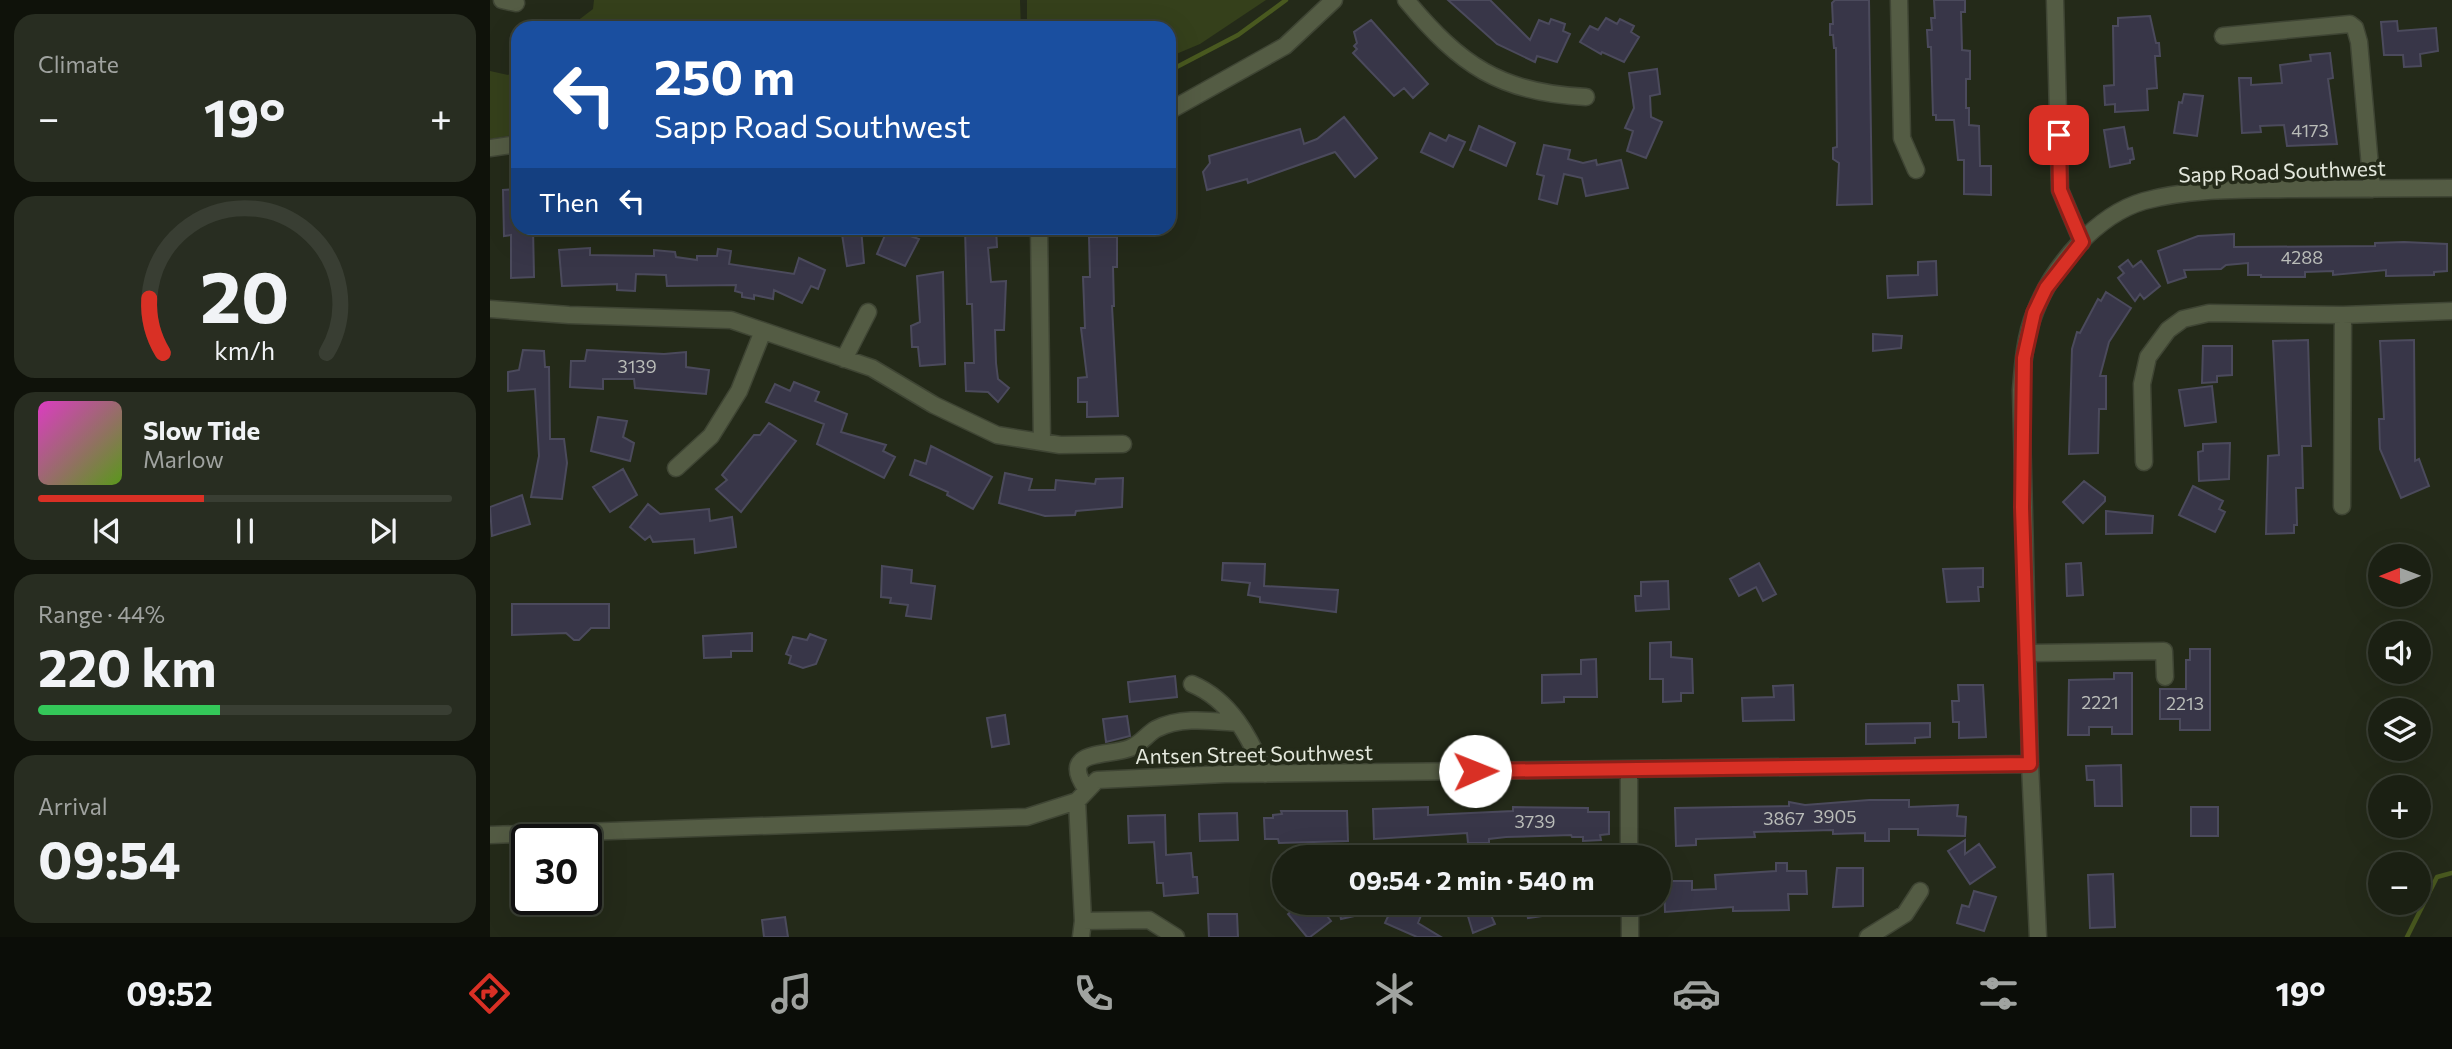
<!DOCTYPE html>
<html lang="en">
<head>
<meta charset="utf-8">
<style>
  :root { --surface:#1b2013; --page:#282d21; --text:#f1f3f6; --muted:#a0a3a0; --line:#393e33; --accent:#d93025 }
  body { margin:0; font-family:Commissioner,sans-serif; background:var(--page); color:var(--text); height:100vh; display:flex; flex-direction:column; font-size:26px; white-space:nowrap }
  * { box-sizing:border-box; margin:0 }
  p { font-size:23px; color:var(--muted) }
  .icon { flex:none; width:38px; height:38px; fill:none; stroke:currentColor; stroke-width:2; stroke-linecap:round; stroke-linejoin:round }
  .map { position:relative; flex:1; overflow:hidden }
  .side { display:flex; flex-direction:column; gap:14px; padding:14px; background:#0f120a; width:490px }
  .side>* { flex:none }
  .top-card { position:absolute; left:21px; top:21px; width:665px; height:214px; border-radius:21px; box-shadow:0 7px 28px #0002,0 0 0 2px var(--line); background:#1a4fa0; color:#fff; overflow:hidden }
  .needle { width:46px; rotate:269deg }
  .tools { position:absolute; left:1878px; top:544px; display:grid; gap:14px }
  .tools a { display:grid; place-items:center; width:63px; height:63px; border-radius:50%; background:var(--surface); box-shadow:0 7px 28px #0002,0 0 0 2px var(--line); font-size:35px }
  .speed { position:absolute; left:21px; top:824px; display:flex; gap:14px; font-size:35px; font-weight:700; text-align:center }
  .speed>* { display:grid; place-content:center; width:91px; height:91px; border-radius:50%; background:var(--surface); box-shadow:0 7px 28px #0002,0 0 0 2px var(--line); line-height:1 }
  .speed .limit { border:4px solid #111; border-radius:10px; background:#fff; color:#111 }
  .pin { position:absolute; display:grid; place-items:center; width:60px; height:60px; color:#fff; margin:-30px; border-radius:14px; box-shadow:0 4px 10px #0006 }
  .me { position:absolute; width:77px; margin:-38px; rotate:89deg; stroke-linejoin:round; filter:drop-shadow(0 0 5px #0008) }
  .turn { display:flex; align-items:center; gap:24px; height:147px; padding:0 28px; font-size:32px }
  .turn .icon { width:91px; height:91px; stroke-width:2.5 }
  .turn b { display:block; font-size:49px; line-height:60px }
  .then { display:flex; align-items:center; height:66px; padding:0 28px; background:#0003; gap:14px; font-size:26px }
  .big { font-size:52px; font-weight:700; line-height:1.1 }
  .side .widget { flex:1; display:flex; flex-direction:column; justify-content:center; gap:10px; min-width:0; padding:0 24px; border-radius:21px; background:var(--page) }
  .side .dial { align-items:center; gap:0 }
  .dial svg { height:182px; overflow:visible; fill:none; stroke:var(--line); stroke-width:7; stroke-linecap:round; text-anchor:middle }
  .dial text { fill:var(--text); stroke:none }
  .song { display:flex; align-items:center; gap:21px }
  .cover { width:84px; height:84px; border-radius:10px; background:linear-gradient(135deg,hsl(310 70% 55%),hsl(90 70% 35%)) }
  .played { height:7px; border-radius:4px; background:linear-gradient(90deg,var(--accent) 40%,var(--line) 40%) }
  .keys { display:flex; justify-content:space-around; direction:ltr }
  .heat { display:flex; justify-content:space-between; align-items:center; font-size:38px; direction:ltr }
  .charge { height:10px; border-radius:5px; background:linear-gradient(90deg,#34c759 44%,var(--line) 0) }
  .trip { position:absolute; left:782px; top:845px; width:399px; height:70px; border-radius:35px; background:var(--surface); box-shadow:0 7px 28px #0002,0 0 0 2px var(--line); font-weight:700; line-height:70px; text-align:center }
  .tab-bar { display:flex; height:112px; justify-content:space-around; align-items:center; background:#0b0d08; color:var(--muted) }
  .tab-bar .icon { width:49px; height:49px }
  .tab-bar .selected { color:var(--accent) }
  .tab-bar b { font-size:32px; color:var(--text) }
  main { display:flex; flex:1; min-height:0 }
  .map>svg:first-child { display:block }
  .green { fill:#35401b }
  .lines { fill:none; stroke-linecap:round; stroke-linejoin:round }
  .stream { stroke:#49591f; stroke-width:4.5 }
  .building { fill:#383648; stroke:#4b4a5c; stroke-width:2 }
  .minor-casing { stroke:#3f4534; stroke-width:19 }
  .minor { stroke:#545c44; stroke-width:16 }
  .route-casing { stroke:#8d1f18; stroke-width:18 }
  .route { stroke:#d93025; stroke-width:12 }
  .labels { text-anchor:middle; stroke-width:7; stroke-linejoin:round; paint-order:stroke }
  .number-label { font-size:18px; fill:#b9bcb8 }
  .street-label { font-size:21px; fill:#e4e8dd; stroke:#242a19 }
</style>
</head>
<body>
<main>
<section class="side">
<div class="widget"><p>Climate</p>
<div class="heat"><a>−</a><b class="big">19°</b><a>+</a></div>
</div>
<div class="widget dial"><svg viewBox="0 0 100 80">
<path d="M14 69A42 42 0 1 1 86 69"/>
<path d="M14 69A42 42 0 0 1 8 45" stroke="#d93025"/>
<text x="50" y="56" font-size="32" font-weight="700">20</text>
<text x="50" y="72" font-size="11">km/h</text>
</svg></div>
<div class="widget">
<div class="song"><i class="cover"></i><div><b>Slow Tide</b><p>Marlow</p></div></div>
<div class="played"></div>
<div class="keys"><svg class="icon" aria-label="previous" viewBox="0 0 24 24"><path d="M18 5L8 12l10 7zM5 5v14"/></svg><svg class="icon" aria-label="pause" viewBox="0 0 24 24"><path d="M8 5v14M16 5v14"/></svg><svg class="icon" aria-label="next" viewBox="0 0 24 24"><path d="M6 5l10 7-10 7zM19 5v14"/></svg></div>
</div>
<div class="widget"><p>Range · 44%</p><b class="big">220 km</b><div class="charge"></div></div>
<div class="widget"><p>Arrival</p><b class="big">09:54</b></div>
</section>
<div class="map">
<svg width="1962" height="937" viewBox="0 0 1962 937">
  <rect width="100%" height="100%" fill="#242a19"/>
  <path class="green" d="M104 0H530L531 28H78L103 9Z
    M537 0H776L710 44 679 57V28H537Z
    M28 67V134L0 139V71L18 75Z"/>
  <g class="lines">
    <path class="stream" d="M679 71 748 35 796 0
      M1917 937 1947 877 1962 873"/>
  </g>
  <path class="building" d="M958 0H1000L1040 40 1049 20 1059 24 1061 19 1075 24 1073 31 1080 34 1067 62 1047 56 1045 62 1007 44Z
    M1345 0H1379L1382 204 1347 205 1349 163 1343 159V148L1347 147 1346 48H1344L1343 35H1340V24H1343L1342 3Z
    M1444 0H1475V12H1471L1472 50 1480 51V79H1476V108H1479V125L1489 126 1490 166H1501V195L1474 194V160H1468L1464 120H1446V115H1443L1441 47H1438L1437 30H1442L1441 18H1445Z
    M1660 16 1666 43H1669L1670 56H1665L1667 88 1657 89 1658 110 1625 112V104L1615 105 1614 86 1624 85 1623 26H1628V18Z
    M1116 18 1127 24 1130 19 1144 26 1141 32 1149 37 1134 62 1112 52 1111 54 1090 42 1100 26 1108 30Z
    M881 20 938 84 923 98 914 88 904 96 863 53 867 49 864 46 867 43 864 32Z
    M1907 21 1908 31 1946 28 1948 51 1930 54 1931 66 1914 67 1913 55H1894L1891 22Z
    M1840 53 1843 78 1838 79 1847 144 1797 146 1794 125 1770 126 1771 132 1752 133 1749 78H1761V85L1792 83 1790 65 1821 61 1820 55Z
    M1167 69 1170 94 1160 96 1161 117 1172 122 1156 158 1137 151 1143 131 1135 128 1144 108 1139 73Z
    M1694 94 1713 96 1707 136 1684 133 1689 102 1692 103Z
    M854 117 887 158 865 177 845 152 758 183 757 179 717 190 713 172 720 163 719 156 810 129 814 144 827 139Z
    M989 126 1025 143 1016 166 980 150Z
    M1634 127 1638 149 1642 148 1644 159 1640 160V163L1620 167 1614 130Z
    M940 133 956 141 959 135 975 142 963 167 931 152Z
    M1054 145 1080 150 1078 159 1093 163 1106 160 1107 165 1131 160 1138 188 1096 196 1092 178 1074 174 1067 204 1049 199 1054 176 1047 174Z
    M28 189V228H43L44 277 21 278V235L14 236 13 190Z
    M351 228H371L374 263 357 266Z
    M398 228 429 239 415 266 387 254Z
    M475 228H506L507 247 498 248 501 282 516 281 514 330H505L506 363 508 379 519 388 508 402 498 392 476 391 475 363H484L482 304H477Z
    M1744 234V247L1885 246V243L1914 242 1957 244V271L1944 272V275L1896 276V270L1843 275V271L1815 272V277H1771V275H1758V263L1736 265 1731 269 1694 270 1696 277 1678 283 1668 251 1708 236Z
    M599 237H627V267H623L624 306H622L628 416 597 417V402H588V378L597 377 591 328H595L593 277H600Z
    M100 248V255L164 256V250L185 252 186 257 207 260V256H227L228 249 241 251 239 264 304 274 309 258 335 270 328 289 321 286 312 303 284 290 283 299 264 295V299L252 297V293L245 291 246 285 177 286 176 275 146 274 145 291 127 290V284L72 286 69 250Z
    M1638 260 1643 267 1651 261 1670 286 1654 299 1650 294 1645 301 1628 278 1634 273 1629 267Z
    M1446 261 1447 295 1398 298 1397 276 1428 275V262Z
    M453 272 455 364 430 366 428 347H422L421 326 430 322 427 276Z
    M1616 292 1641 308 1619 342 1610 376H1616V409H1609L1608 453 1579 454 1582 349 1587 332 1590 333 1608 299 1611 301Z
    M1383 334 1412 336 1411 348 1383 351Z
    M1818 340 1821 446H1812L1813 488H1806L1807 525H1804V533L1776 534 1778 456 1789 455 1783 341Z
    M1924 340 1925 461 1929 459 1939 486 1911 498 1890 449 1889 419H1894L1890 341Z
    M1713 346H1742V375L1727 376V382L1712 383Z
    M33 350 54 351 55 367H59L60 439H74L77 463 72 499 41 497 49 456 45 389 18 391V372L29 370Z
    M97 350 174 354 196 352V367L219 370 216 394 145 388 144 379H113V389L80 387 81 361H95Z
    M304 382 329 392 325 401 357 414 351 432 396 445 393 451 405 457 394 478 327 444 334 424 276 402 285 384 300 391Z
    M1722 386 1726 422 1695 426 1689 390Z
    M108 417 137 421 133 437 144 443 140 461 101 451Z
    M279 423 306 441 251 512 226 489 237 480 232 475 264 435H270Z
    M1740 443 1739 479 1709 481 1708 452 1713 451V444Z
    M441 446 502 477 483 509 457 495 458 492 420 475 425 460 436 464Z
    M133 469 147 495 120 512 103 487Z
    M515 473 542 479 539 490H565L566 480 605 484 606 479 633 478 632 507 586 511 585 515 555 516 509 503Z
    M1594 481 1615 497V501L1593 523 1573 502Z
    M1703 486 1733 501 1729 509 1735 512 1725 532 1689 515Z
    M32 495 40 524 2 536 0 507Z
    M158 504 170 514 219 509 220 521 242 517 246 547 205 553 204 539 163 542 160 536 155 540 140 527Z
    M1616 511 1663 516 1662 533 1616 534Z
    M733 563 775 564 774 586 848 590 846 612 770 602V597L758 595 760 583 732 580Z
    M1269 563 1286 594 1273 601 1266 587 1249 596 1240 579Z
    M1591 563 1593 595 1577 596 1576 564Z
    M392 566 422 570 421 583 445 586 441 619 416 616 418 605 400 603 401 598 391 597Z
    M1493 568V587H1488L1489 601 1457 602 1453 569Z
    M1178 581 1179 609 1146 611 1145 596H1151V582Z
    M22 604H119V628H101L89 640H84L76 633 22 635Z
    M262 633V651H241V657L214 658 213 636Z
    M320 634 336 640 326 664 313 668 299 663 301 656 296 654 303 637 317 640Z
    M1181 642V657L1202 659 1203 693H1191V701L1173 702V679H1160V643Z
    M1700 649H1720V730H1690V719H1670V689H1696V660H1700Z
    M1106 659 1107 697H1074V702L1052 703V675L1091 674V660Z
    M1624 673H1642V734H1622V727H1599V735H1578L1579 680 1624 679Z
    M685 676 687 697 640 702 638 682Z
    M1303 685 1304 720 1253 721 1252 698 1284 697 1283 686Z
    M1468 685H1493L1496 737 1469 738V722H1463L1462 701H1469Z
    M515 715 519 744 502 747 497 718Z
    M637 716 640 736 616 742 613 719Z
    M1440 723V737L1425 738V743L1376 744V724Z
    M1631 765 1632 806H1605L1604 780H1597L1596 766Z
    M1379 800H1419V807L1468 805 1467 816 1476 817 1475 836 1428 835V829H1399V841H1375V833L1343 834V830L1264 832 1265 837 1206 839V845L1186 846 1185 808 1299 806V802L1315 805Z
    M938 807V815L1023 811V807L1098 808V812H1119V834L1110 835 1111 840 1093 841V837H1082L1081 835 1016 837 999 839V843H978L977 833 884 839 883 809Z
    M1701 807H1728V836H1701Z
    M791 811H857L858 841 789 843 788 839H775L774 818H783V815L792 814Z
    M747 813 748 840 710 841 709 814Z
    M675 815 676 855 701 853 703 877H707L708 893 674 896 673 883H667L664 842 639 843 638 816Z
    M1475 840V854L1489 844 1505 867 1480 884 1458 851Z
    M1286 863H1297V871H1316L1317 894H1298L1299 910 1243 911V907L1175 912 1174 881H1202V890L1226 889 1225 875 1286 871Z
    M1347 868H1373V906L1343 907Z
    M1623 874 1625 927 1600 928 1598 875Z
    M1484 891 1506 897 1494 931 1467 923 1472 905 1479 907Z
    M811 903H827L841 921 820 937H817L798 914Z
    M847 903H899L900 908 851 919Z
    M904 903H936L928 923 951 937H927L895 923Z
    M974 903H1023L1000 913 1005 924 983 933Z
    M1035 903H1097V914H1079V912L1038 918Z
    M718 914H747L748 937H719Z
    M295 917 298 937H274L272 920Z"/>
  <g class="lines">
    <g class="minor-casing">
      <path id="minor" d="M12 0 26 3
        M916 0C970 65 1010 93 1096 97
        M1409 0 1412 138 1426 170
        M1565 0 1570 190 1592 242
        M1733 36 1860 24 1865 28 1869 42 1882 189
        M679 111 795 46 844 0
        M0 148 28 144
        M549 228 552 442
        M0 309 79 315 241 320 382 368 444 405 507 435 570 445 633 444
        M354 359 378 312
        M1654 462 1652 384 1658 357 1678 330 1693 319 1719 313 1853 315 1962 311
        M186 468 221 436 249 391 273 331
        M1852 506 1853 315
        M1537 653 1674 651 1675 677
        M702 684C740 700 760 737 775 774
        M1139 769V858
        M597 790C567 748 619 757 640 748 651 744 657 734 666 729 691 716 722 721 748 723
        M587 801 593 921 591 937
        M0 835 537 817 587 801 607 780 735 774 1540 764
        M1140 903V937
        M593 921 659 920 686 937
        M1378 937 1415 914 1430 891
        M1548 937 1540 764 1531 390C1533 364 1535 336 1545 312 1562 267 1606 215 1654 201 1702 188 1754 190 1802 189 1856 189 1909 188 1962 188"/>
    </g>
    <use href="#minor" class="minor"/>
  </g>
  <g class="lines">
    <g class="route-casing">
      <path id="route" d="M985 771 1540 764 1532 507 1534 358 1544 313 1556 288 1592 242 1570 190 1569 135"/>
    </g>
    <use href="#route" class="route"/>
  </g>
  <g class="labels">
    <g class="number-label">
      <text x="1820" y="137">4173</text>
      <text x="1812" y="264">4288</text>
      <text x="147" y="373">3139</text>
      <text x="1610" y="709">2221</text>
      <text x="1695" y="710">2213</text>
      <text x="1345" y="823">3905</text>
      <text x="1294" y="825">3867</text>
      <text x="1045" y="828">3739</text>
    </g>
    <g class="street-label">
      <text transform="translate(1792 172) rotate(-2)" y="7">Sapp Road Southwest</text>
      <text transform="translate(764 755) rotate(-1)" y="7">Antsen Street Southwest</text>
    </g>
  </g>
</svg>
<div class="tools">
<a><svg class="needle" viewBox="-14 -14 28 28"><path d="M0-13l5 13h-10z" fill="#e53935"/><path d="M0 13l5-13h-10z" fill="#a0a3a0"/></svg></a>
<a><svg class="icon" aria-label="sound" viewBox="0 0 24 24"><path d="M4 9h4l5-4v14l-5-4H4zM17 9q2 3 0 6"/></svg></a>
<a><svg class="icon" aria-label="layers" viewBox="0 0 24 24"><path d="M12 4l9 5-9 5-9-5zM3 14l9 5 9-5"/></svg></a>
<a>+</a>
<a>−</a>
</div>
<div class="speed"><div class="limit">30</div></div>
<div class="pin" style="left:1569px;top:135px;background:#d93025"><svg class="icon" aria-label="arrive" viewBox="0 0 24 24"><path d="M6 21V4h12l-3 4 3 4H6"/></svg></div>
<svg class="me" style="left:985px;top:771px" viewBox="-20 -20 40 40"><circle r="19" fill="#fff"/><path d="M0-13L10 11 0 6-10 11z" fill="#d93025"/></svg>
<div class="trip">09:54 · 2 min · 540 m</div>
<div class="top-card">
<div class="turn"><svg class="icon" aria-label="left" viewBox="0 0 24 24"><path d="M17 20v-9H6M10 6l-5 5 5 5"/></svg><div><b>250 m</b>Sapp Road Southwest</div></div>
<div class="then">Then<svg class="icon" aria-label="left" viewBox="0 0 24 24"><path d="M17 20v-9H6M10 6l-5 5 5 5"/></svg></div>
</div>
</div>
</main>
<nav class="tab-bar">
<b>09:52</b>
<svg class="icon selected" aria-label="directions" viewBox="0 0 24 24"><path d="M12 3l9 9-9 9-9-9zM9 14v-3h6M13 9l2 2-2 2"/></svg>
<svg class="icon" aria-label="music" viewBox="0 0 24 24"><path d="M9 18V5l10-2v13"/><circle cx="6" cy="18" r="3"/><circle cx="16" cy="16" r="3"/></svg>
<svg class="icon" aria-label="phone" viewBox="0 0 24 24"><path d="M5 4h4l2 5-3 2q2 4 5 5l2-3 5 2v4C11 20 4 13 5 4z"/></svg>
<svg class="icon" aria-label="climate" viewBox="0 0 24 24"><path d="M12 3v18M4 7l16 10M4 17L20 7"/></svg>
<svg class="icon" aria-label="car" viewBox="0 0 24 24"><path d="M5 17H2v-5l4-1 3-4h7l3 4 3 1v5h-3M9 17h6M6 11h13"/><circle cx="7" cy="17" r="2"/><circle cx="17" cy="17" r="2"/></svg>
<svg class="icon" aria-label="filters" viewBox="0 0 24 24"><path d="M4 7h16M4 17h16"/><circle cx="9" cy="7" r="2"/><circle cx="15" cy="17" r="2"/></svg>
<b>19°</b>
</nav>
</body>
</html>
